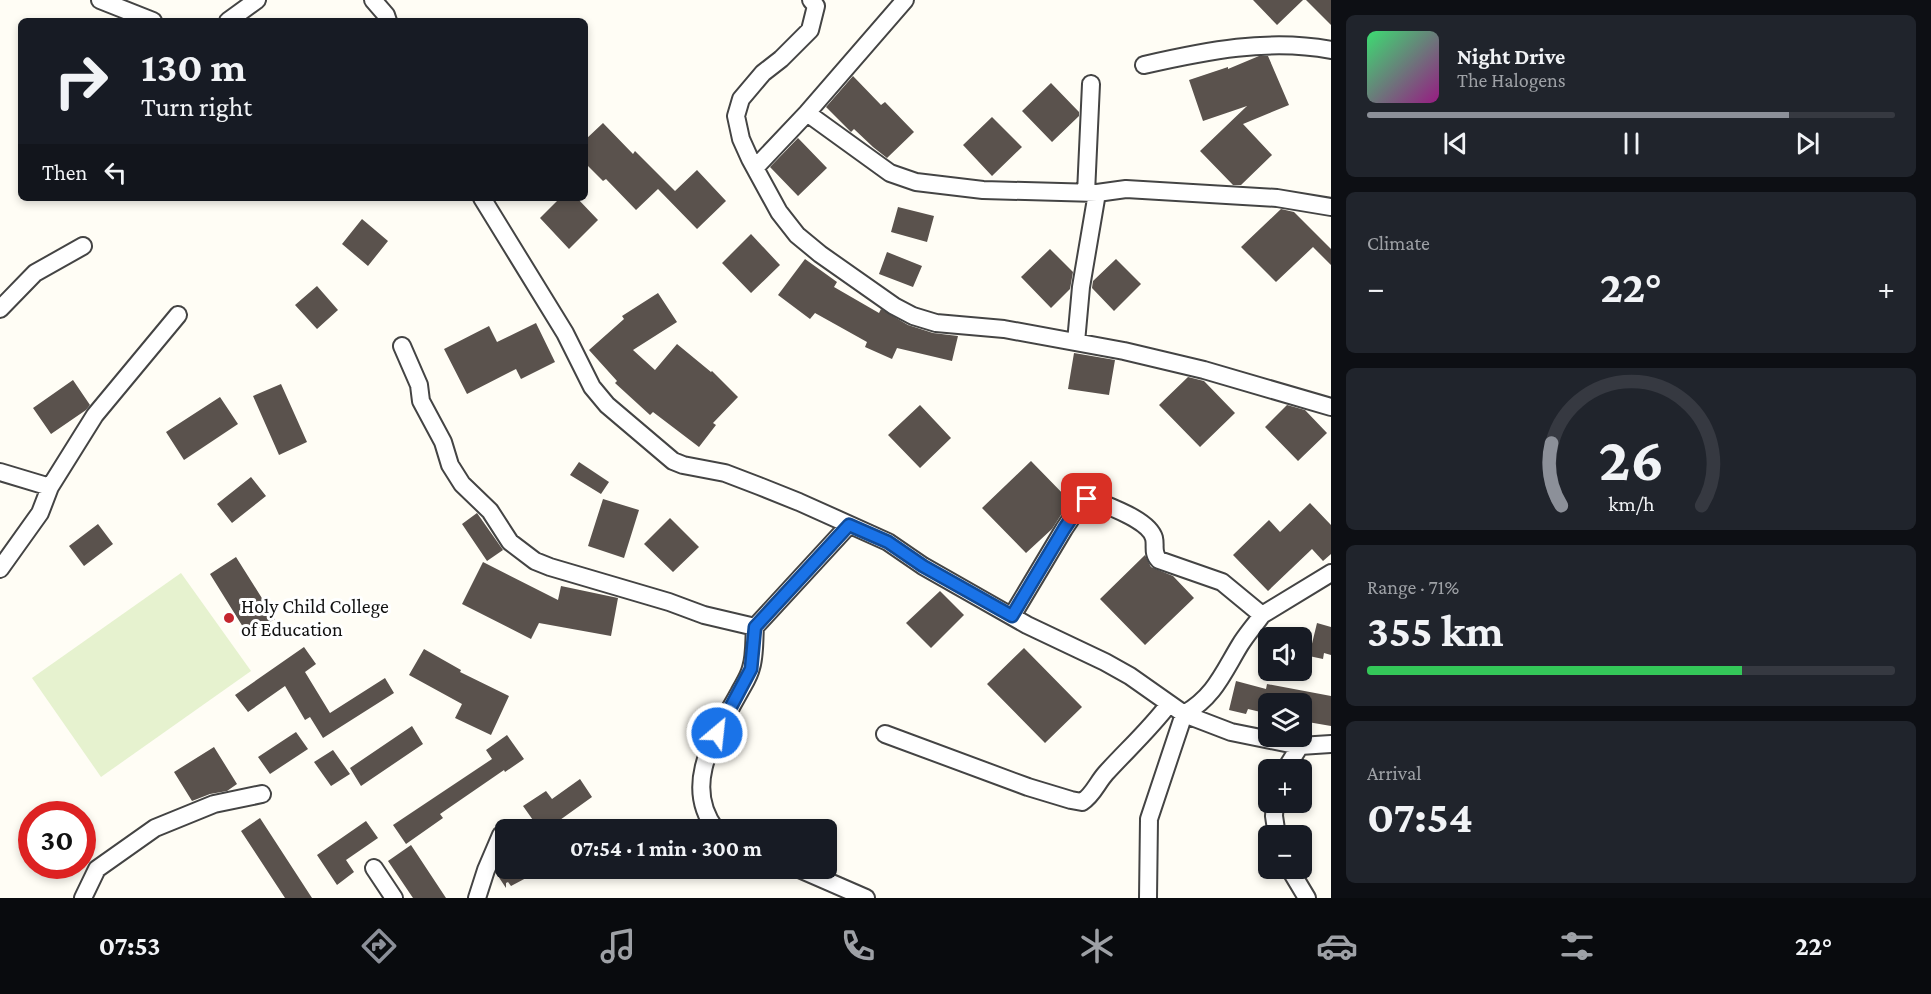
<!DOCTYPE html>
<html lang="en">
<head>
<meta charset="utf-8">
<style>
  :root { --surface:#171b24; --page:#20242c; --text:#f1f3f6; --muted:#9ea1a6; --line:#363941; --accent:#8c9099 }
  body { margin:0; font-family:"Crimson Pro",serif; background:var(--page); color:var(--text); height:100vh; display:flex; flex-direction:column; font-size:22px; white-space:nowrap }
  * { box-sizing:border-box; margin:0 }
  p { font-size:20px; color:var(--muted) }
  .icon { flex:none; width:33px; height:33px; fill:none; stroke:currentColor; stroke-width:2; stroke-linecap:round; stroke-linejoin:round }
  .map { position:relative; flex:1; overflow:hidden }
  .details { display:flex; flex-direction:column; gap:15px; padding:15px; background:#0d0f14; width:600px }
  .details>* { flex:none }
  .guide { position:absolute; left:18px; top:18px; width:570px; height:183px; border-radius:9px; box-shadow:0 3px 9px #0003; background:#171b24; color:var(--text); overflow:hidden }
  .tools { position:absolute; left:1258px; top:627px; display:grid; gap:12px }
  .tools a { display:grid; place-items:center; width:54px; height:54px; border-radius:9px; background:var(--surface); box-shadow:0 3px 9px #0003; font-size:30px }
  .speed { position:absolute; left:18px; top:801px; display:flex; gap:12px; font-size:30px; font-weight:700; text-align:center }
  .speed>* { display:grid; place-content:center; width:78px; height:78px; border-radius:50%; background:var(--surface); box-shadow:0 3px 9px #0003; line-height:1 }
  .speed .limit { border:9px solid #d22; background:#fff; color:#111 }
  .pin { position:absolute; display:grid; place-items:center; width:51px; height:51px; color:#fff; margin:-26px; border-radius:12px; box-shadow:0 3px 9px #0006 }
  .me { position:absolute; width:66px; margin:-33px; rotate:28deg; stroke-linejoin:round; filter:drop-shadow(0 0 4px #0008) }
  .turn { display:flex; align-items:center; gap:21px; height:126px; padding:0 24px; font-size:27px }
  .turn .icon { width:78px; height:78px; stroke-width:2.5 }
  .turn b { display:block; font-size:42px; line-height:51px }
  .then { display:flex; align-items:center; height:57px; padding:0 24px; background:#0003; gap:12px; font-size:22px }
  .big { font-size:45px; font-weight:700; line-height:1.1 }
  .details .card { flex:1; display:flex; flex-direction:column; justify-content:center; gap:9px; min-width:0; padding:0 21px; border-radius:9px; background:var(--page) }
  .details .dial { align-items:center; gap:0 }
  .dial svg { height:156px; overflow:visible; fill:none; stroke:var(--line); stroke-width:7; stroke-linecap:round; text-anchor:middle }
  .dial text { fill:var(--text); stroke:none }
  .song { display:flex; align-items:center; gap:18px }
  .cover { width:72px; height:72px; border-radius:9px; background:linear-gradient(135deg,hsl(140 70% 55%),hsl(310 70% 35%)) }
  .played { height:6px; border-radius:3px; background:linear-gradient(90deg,var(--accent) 80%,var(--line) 80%) }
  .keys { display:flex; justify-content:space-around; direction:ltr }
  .heat { display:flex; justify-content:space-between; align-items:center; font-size:33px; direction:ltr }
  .charge { height:9px; border-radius:4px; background:linear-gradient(90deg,#34c759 71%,var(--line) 0) }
  .trip { position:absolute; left:495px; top:819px; width:342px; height:60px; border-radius:9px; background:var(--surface); box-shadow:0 3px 9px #0003; font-weight:700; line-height:60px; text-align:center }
  .dock { display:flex; height:96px; justify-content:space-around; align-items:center; background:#090b0e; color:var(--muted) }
  .dock .icon { width:42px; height:42px }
  .dock .on { color:var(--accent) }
  .dock b { font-size:27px; color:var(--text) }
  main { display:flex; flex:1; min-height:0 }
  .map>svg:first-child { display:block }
  .pitch { fill:#e6f2cf }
  .building { fill:#5a524d }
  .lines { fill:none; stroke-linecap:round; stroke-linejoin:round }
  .minor-casing { stroke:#444; stroke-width:20 }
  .minor { stroke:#fff; stroke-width:16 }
  .route-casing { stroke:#114b97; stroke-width:15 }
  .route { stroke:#1a73e8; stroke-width:10 }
  .poi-dot { fill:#c4262e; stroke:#fff; stroke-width:2 }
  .labels { text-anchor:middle; stroke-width:6; stroke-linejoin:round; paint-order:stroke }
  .poi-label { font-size:20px; fill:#111; stroke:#fff; text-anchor:start }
</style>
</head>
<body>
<main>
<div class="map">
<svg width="1331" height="898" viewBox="0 0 1331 898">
  <rect width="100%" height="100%" fill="#fffdf5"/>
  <path class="pitch" d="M181 573 251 671 101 777 32 678Z"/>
  <path class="building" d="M1253 0H1303L1277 25Z
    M1306 0H1331V25Z
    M1259 56H1268L1289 105 1243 124 1272 155 1241 185H1233L1200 151 1247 106 1203 121 1189 80 1228 67V69Z
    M853 76 881 105 885 102 914 132 887 158 873 147 854 129 851 132 826 107Z
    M1051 83 1079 112V116L1052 142 1022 111Z
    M992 117 1022 147 992 176 963 145Z
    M603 123 633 154 635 151 675 191 697 170 726 201 697 229 658 189 636 210 606 179 603 181 585 163V140Z
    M798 138 827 168 798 196 770 167Z
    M560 198H577L598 220 569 249 540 218Z
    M898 207 934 216 927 242 891 232Z
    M1281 209 1294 212 1331 249V265L1313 247 1276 282 1241 247Z
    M362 219 388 241 368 266 342 244Z
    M751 234 780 265 751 293 722 263Z
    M1050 249 1073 272 1070 289 1051 308 1021 277Z
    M887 252 922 266 913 287 879 274Z
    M805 259 837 282 834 287 879 313 881 309 908 325 933 333 958 336 952 361 897 348 892 359 865 347 867 342 815 313 810 319 778 295Z
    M1116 259 1141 284 1114 311 1092 288 1093 281Z
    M317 286 338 310 317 329 295 305Z
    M658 293 677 322 633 350 655 370 677 344 711 372 712 371 738 397 713 423 716 425 699 447 653 412 650 415 615 383 617 381 589 350 624 319 622 316Z
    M536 323 555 362 521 379 516 369 467 394 444 349 489 326 497 342Z
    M1074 353 1115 360 1109 395 1068 389Z
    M1188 377 1204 381 1235 413 1200 447 1159 405Z
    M73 380 90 405 86 410 51 434 33 408Z
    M281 384 307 442 279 455 253 396Z
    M220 397 238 424 184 460 166 432Z
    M920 405 951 438 920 468 888 435Z
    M1287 405 1305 410 1327 433 1298 461 1265 427Z
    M1031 461 1070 501 1052 529 1026 553 982 508Z
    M579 462 609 482 601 494 570 475Z
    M251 477 266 496 232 523 217 504Z
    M603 499 639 510 624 558 588 546Z
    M1310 503 1331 525V554L1323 561 1312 549 1268 591 1233 555 1269 520 1280 532Z
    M477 513 503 550 487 561 462 524Z
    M670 518 699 547 673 572 644 544Z
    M98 524 113 544 84 566 69 546Z
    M1145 555 1151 567 1173 576 1194 598 1145 645 1100 599Z
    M236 557 275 619 248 635 210 574Z
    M483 562 558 600 561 586 618 598 611 636 539 623 531 639 462 604Z
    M940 591 964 615 931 648 906 623Z
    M1317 623 1331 627V655L1324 653 1323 659 1309 656Z
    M304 647 316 664 305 672 330 713 385 678 394 693 323 738 310 717 305 720 285 686 248 712 235 695Z
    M1024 648 1082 707 1045 743 987 684Z
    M424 649 461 670 460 672 509 696 491 735 455 718 462 704 409 675Z
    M1236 681 1266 689 1267 684 1331 696V726L1302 721V704H1269V714L1248 709 1246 714 1229 710Z
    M412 726 423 744 361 786 350 768Z
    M296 732 308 749 270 774 258 757Z
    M507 735 524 759 505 772 504 770 440 814 443 818 406 844 393 825 492 759 486 750Z
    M214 747 237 784 227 791 210 794 192 801 174 772Z
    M333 750 350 774 331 786 314 762Z
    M580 779 592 797 546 830H540L523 806 546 791 552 799Z
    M260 818 312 898H285L241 831Z
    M366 821 378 838 346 860 354 872 337 885 317 855Z
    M411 845 446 898H413L388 861Z
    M506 851V868H545L511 886 508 882 506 883V888L496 873Z"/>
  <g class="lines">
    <g class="minor-casing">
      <path id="minor" d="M100 0 153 21
        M373 0 386 15 388 21
        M811 0 816 6 810 30 781 59 763 73 741 99 736 116 741 139 750 159 779 212 797 235 820 254 894 306 913 316 936 323 1004 329 1124 351 1204 370 1331 407
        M228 21 257 0
        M1144 65C1205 51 1269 38 1331 50
        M807 113 890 173 916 182 983 190 1097 193 1126 189 1277 198 1331 207
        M755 168 807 113 905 0
        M1086 193 1091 84
        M482 198 565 333 592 387 607 405 673 461 683 465 725 473 759 486 799 502 888 542 923 566 1027 625 1105 662 1130 676 1184 714 1231 732 1300 746 1331 744
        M0 309 35 273 83 246
        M1076 342 1081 287 1097 193
        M402 346 419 385 421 401 443 442 450 465 462 484 490 511 510 542 535 561 550 567 669 602 704 615 755 627 849 525
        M0 472 50 487
        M0 569 40 513 50 487 95 415 178 315
        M1262 615 1331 573
        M1012 616 1064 529 1080 505 1087 499 1094 500C1110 507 1149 520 1154 538 1156 546 1152 553 1159 560L1222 582 1262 615C1255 625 1246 635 1240 645 1223 673 1214 697 1184 714L1149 819 1148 898
        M885 734 1028 787 1071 800 1082 802C1093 795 1097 783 1106 773 1127 750 1150 729 1169 704
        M1285 770 1300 746
        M1275 802 1274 816 1277 836
        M716 830C681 784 716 735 739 693 743 685 749 677 751 668 755 656 754 640 755 627
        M374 868 394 898
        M797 868 866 898
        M1289 868 1307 898
        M83 898 97 869 155 828 214 804 262 794
        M477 898 486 870 501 835"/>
    </g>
    <use href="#minor" class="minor"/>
  </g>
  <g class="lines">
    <g class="route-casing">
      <path id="route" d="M717 733 751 669 755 627 849 525 888 542 923 566 1012 616 1064 529 1080 505 1087 499"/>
    </g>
    <use href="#route" class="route"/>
  </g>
  <circle class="poi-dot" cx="229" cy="618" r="6"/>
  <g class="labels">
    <g class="poi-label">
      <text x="241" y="613">Holy Child College<tspan x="241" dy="23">of Education</tspan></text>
    </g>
  </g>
</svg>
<div class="tools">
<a><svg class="icon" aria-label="sound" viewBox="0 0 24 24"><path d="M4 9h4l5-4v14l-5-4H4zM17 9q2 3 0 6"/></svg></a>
<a><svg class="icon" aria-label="layers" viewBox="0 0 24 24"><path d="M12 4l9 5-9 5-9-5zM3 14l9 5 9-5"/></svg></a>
<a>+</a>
<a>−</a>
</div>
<div class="speed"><div class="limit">30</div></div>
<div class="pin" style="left:1087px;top:499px;background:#d93025"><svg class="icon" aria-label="arrive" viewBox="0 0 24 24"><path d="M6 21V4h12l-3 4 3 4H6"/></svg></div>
<svg class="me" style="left:717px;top:733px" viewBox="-20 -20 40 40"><circle r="17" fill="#1a73e8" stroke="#fff" stroke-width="3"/><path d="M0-11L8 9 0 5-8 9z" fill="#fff"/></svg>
<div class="trip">07:54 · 1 min · 300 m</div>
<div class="guide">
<div class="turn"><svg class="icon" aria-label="right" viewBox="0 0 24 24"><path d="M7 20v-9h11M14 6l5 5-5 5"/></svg><div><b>130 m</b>Turn right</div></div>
<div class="then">Then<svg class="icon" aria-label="left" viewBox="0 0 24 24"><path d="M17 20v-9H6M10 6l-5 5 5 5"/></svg></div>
</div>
</div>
<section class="details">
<div class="card">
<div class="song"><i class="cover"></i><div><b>Night Drive</b><p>The Halogens</p></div></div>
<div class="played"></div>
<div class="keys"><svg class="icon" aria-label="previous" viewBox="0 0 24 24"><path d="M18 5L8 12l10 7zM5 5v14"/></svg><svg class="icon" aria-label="pause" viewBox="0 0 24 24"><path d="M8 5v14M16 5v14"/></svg><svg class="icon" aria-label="next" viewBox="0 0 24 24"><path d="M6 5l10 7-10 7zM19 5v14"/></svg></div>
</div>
<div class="card"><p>Climate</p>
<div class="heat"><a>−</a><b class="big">22°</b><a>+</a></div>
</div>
<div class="card dial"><svg viewBox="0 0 100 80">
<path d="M14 69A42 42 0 1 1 86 69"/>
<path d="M14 69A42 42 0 0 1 9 37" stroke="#8c9099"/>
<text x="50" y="56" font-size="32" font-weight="700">26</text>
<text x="50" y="72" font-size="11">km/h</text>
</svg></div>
<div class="card"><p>Range · 71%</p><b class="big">355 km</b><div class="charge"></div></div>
<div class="card"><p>Arrival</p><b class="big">07:54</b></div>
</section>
</main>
<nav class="dock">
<b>07:53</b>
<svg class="icon on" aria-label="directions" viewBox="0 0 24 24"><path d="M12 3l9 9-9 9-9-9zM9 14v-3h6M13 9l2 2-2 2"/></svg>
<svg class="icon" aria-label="music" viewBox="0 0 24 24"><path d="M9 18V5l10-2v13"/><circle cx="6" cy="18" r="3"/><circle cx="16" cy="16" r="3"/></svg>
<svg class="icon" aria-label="phone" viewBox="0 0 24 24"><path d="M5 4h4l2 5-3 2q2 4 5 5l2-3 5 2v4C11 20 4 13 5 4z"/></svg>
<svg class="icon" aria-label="climate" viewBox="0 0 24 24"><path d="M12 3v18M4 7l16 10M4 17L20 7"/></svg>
<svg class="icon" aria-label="car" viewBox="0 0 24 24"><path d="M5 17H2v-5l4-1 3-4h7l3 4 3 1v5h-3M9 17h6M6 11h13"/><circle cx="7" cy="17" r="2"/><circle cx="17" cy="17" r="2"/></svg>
<svg class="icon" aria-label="filters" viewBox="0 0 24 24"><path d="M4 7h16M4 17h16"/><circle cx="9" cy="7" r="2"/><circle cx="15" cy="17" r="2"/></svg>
<b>22°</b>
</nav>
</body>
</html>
